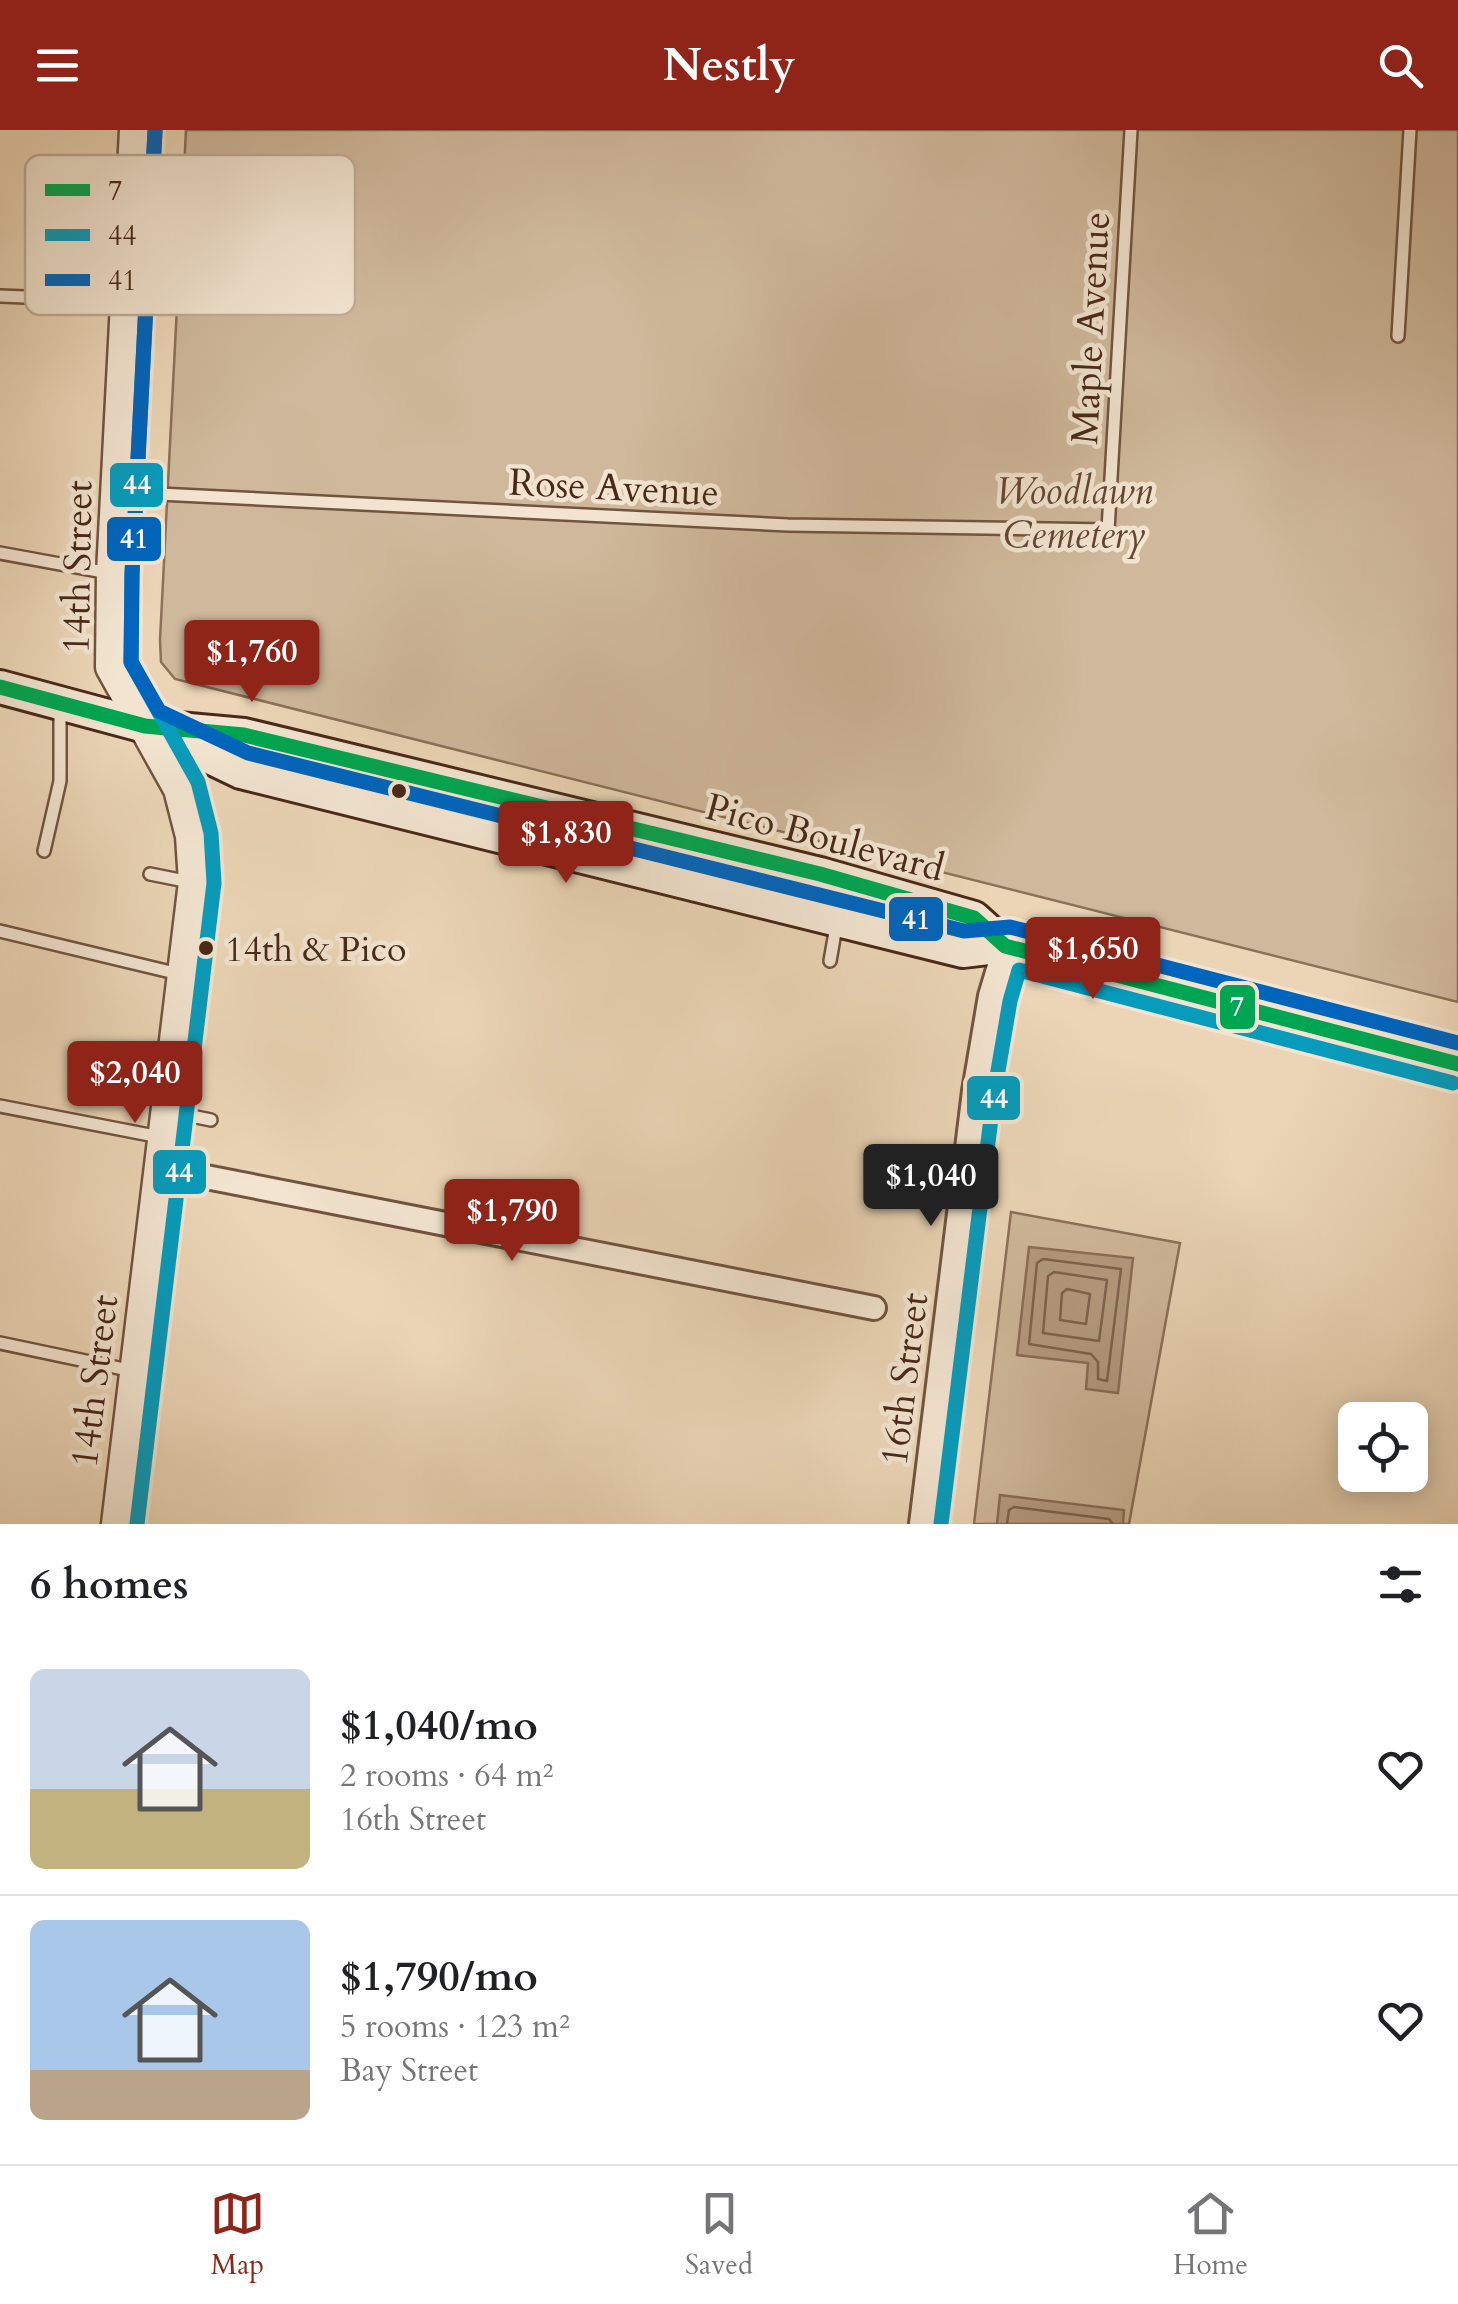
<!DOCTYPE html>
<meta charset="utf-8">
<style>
body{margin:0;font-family:Cardo,serif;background:#f2f2f2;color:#202124;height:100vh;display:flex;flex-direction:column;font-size:38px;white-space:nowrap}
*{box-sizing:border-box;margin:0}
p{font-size:32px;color:#757577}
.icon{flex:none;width:55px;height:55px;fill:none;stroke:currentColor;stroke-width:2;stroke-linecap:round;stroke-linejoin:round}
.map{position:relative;height:1394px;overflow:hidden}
.panel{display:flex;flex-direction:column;background:#fff;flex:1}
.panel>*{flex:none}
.tools{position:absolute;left:1338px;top:1272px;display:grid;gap:20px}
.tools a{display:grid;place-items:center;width:90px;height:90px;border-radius:15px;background:#fff;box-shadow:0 5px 25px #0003;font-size:50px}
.price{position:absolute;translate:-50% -85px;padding:0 22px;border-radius:10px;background:#8f2418;color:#fff;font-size:32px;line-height:65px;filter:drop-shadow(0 2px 5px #0008)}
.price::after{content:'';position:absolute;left:50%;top:60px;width:30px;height:22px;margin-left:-15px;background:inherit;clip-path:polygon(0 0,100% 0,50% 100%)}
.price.active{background:#222;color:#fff}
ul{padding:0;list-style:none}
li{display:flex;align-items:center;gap:30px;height:250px;padding:0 30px}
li+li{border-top:2px solid #e0e0e0}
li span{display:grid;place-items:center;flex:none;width:280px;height:200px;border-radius:15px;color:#555}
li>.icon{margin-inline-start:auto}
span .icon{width:120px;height:120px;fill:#fffc;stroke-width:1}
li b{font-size:42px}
h2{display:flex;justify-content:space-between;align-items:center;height:120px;padding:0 30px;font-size:42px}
header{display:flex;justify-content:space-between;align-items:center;height:130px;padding:0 30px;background:#8f2418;color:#fff;font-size:45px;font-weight:700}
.tabs{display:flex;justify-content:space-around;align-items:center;height:140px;border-top:2px solid #e0e0e0;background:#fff;font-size:28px;color:#757577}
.tabs a{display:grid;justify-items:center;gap:5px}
.tabs .active{color:#8f2418}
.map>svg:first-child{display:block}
.green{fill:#cfb89b;stroke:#8c7059;stroke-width:2.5}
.water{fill:#b49b80;stroke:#896d56;stroke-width:2.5}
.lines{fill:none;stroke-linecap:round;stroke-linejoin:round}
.shore{stroke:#7e624c;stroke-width:2.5}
.service-casing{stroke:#72543f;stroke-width:16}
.minor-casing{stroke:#72543f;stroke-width:28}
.tertiary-casing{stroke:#72543f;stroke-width:35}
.secondary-casing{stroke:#492917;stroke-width:38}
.service{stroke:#f2e4d0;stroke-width:11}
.minor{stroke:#f2e4d0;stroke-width:22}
.tertiary{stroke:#f2e4d0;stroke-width:30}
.secondary{stroke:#f2e4d0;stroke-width:32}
.bus-1-casing{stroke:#f2e4d0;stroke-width:22}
.bus-2-casing{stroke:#f2e4d0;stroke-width:22}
.bus-3-casing{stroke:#f2e4d0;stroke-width:22}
.bus-1{stroke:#00a651;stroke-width:15}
.bus-2{stroke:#079cbc;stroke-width:15}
.bus-3{stroke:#0065bd;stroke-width:15}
.bus-dot{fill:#492917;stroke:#f2e4d0;stroke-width:4}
.labels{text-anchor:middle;stroke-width:9;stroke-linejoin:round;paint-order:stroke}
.bus-label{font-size:36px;fill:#492917;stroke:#f2e4d0;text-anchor:start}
.street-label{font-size:38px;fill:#492917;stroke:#f2e4d0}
.park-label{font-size:38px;font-style:italic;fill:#644631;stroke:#f2e4d0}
.key{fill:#f2e4d0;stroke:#bfac98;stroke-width:2.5}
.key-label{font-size:28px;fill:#492917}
.line-badge{stroke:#f2e4d0;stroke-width:4}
.badge-label{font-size:28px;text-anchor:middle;font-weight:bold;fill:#fff}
</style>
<header><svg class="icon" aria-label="menu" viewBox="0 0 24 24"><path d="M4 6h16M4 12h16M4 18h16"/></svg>Nestly<svg class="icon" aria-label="search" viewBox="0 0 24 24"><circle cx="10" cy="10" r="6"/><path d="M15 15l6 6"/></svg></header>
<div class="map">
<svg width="1458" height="1394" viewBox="0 0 1458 1394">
<rect width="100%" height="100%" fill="#ebd5b6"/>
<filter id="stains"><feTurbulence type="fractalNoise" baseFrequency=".002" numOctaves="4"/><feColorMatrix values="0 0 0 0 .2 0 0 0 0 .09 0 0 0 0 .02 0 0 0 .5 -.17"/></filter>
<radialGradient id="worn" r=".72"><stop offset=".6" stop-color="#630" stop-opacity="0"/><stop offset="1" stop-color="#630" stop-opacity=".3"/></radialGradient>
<g class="green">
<path d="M186,0H1458V872L175,549L161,532L160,510Z"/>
<path d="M1011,1082L1180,1113L1129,1394H974Z"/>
</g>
<g class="water">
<path d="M1029,1117L1133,1128L1118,1263L1086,1259L1088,1233L1017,1225Z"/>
<path d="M1000,1365L1124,1380L1123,1394H997Z"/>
</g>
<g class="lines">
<g class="shore">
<path d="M1043,1129L1121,1139L1107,1251L1098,1249V1232L1091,1224L1029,1214L1037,1133Z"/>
<path d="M1054,1142L1107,1150L1099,1211L1043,1203L1048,1146Z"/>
<path d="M1067,1159L1090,1164L1086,1194L1060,1190L1062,1163Z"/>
<path d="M1007,1394L1009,1380L1014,1377L1109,1389L1113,1394"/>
</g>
<defs>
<g id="service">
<path d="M0,166L126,171"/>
<path d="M1398,206L1410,0"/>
<path d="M118,362L788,395L1108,400L1131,0"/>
<path d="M0,423L109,443"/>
<path d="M44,721L60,651V577"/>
<path d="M150,744L190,752"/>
<path d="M0,801L179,844"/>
<path d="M830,831L837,791"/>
<path d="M0,976L160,1007"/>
<path d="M167,981L211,990"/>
<path d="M0,1213L133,1241"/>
</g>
<g id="minor">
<path d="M160,1038L874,1178"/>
<path d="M921,1394L974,961L990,866L1005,816"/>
</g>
<path id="tertiary" d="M117,1394L194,752L191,706L179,659L111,537L112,443L135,0"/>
<g id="secondary">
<path d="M0,557L145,596L244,605L820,744L974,788L1005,816"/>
<path d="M145,596L241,642L963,821L1005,816L1458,934"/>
</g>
</defs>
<use href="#service" class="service-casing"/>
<use href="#minor" class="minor-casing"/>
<use href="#tertiary" class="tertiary-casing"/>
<use href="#secondary" class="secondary-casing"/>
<use href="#service" class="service"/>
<use href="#minor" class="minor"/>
<use href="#tertiary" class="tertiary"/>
<use href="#secondary" class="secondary"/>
<defs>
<path id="bus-1" d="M0,557L145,596L244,605L820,744L974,788L1005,816L1458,934"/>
<g id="bus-2">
<path d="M137,1394L214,753L211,703L198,652L131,532L132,444L155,1"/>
<path d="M941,1394L994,964L1010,871L1019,840L1453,953"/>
</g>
<path id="bus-3" d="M155,1L132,444L131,532L159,581L248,623L964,801L1010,797L1458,913"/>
</defs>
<use href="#bus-1" class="bus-1-casing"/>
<use href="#bus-2" class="bus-2-casing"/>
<use href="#bus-3" class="bus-3-casing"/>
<use href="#bus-1" class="bus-1"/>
<use href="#bus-2" class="bus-2"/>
<use href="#bus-3" class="bus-3"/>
</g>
<g class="bus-dot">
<circle cx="399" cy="661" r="9"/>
<circle cx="206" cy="818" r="9"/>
</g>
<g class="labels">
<g class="bus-label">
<text x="225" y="831">14th &amp; Pico</text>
</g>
<g class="street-label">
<text transform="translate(1090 198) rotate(-87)" y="13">Maple Avenue</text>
<text transform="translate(614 357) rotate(3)" y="13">Rose Avenue</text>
<text transform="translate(77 437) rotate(-89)" y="13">14th Street</text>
<text transform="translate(825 707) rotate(15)" y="13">Pico Boulevard</text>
<text transform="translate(904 1249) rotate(-83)" y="13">16th Street</text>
<text transform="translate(94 1251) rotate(-83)" y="13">14th Street</text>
</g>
<g class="park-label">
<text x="1074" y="373">Woodlawn<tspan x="1074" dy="44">Cemetery</tspan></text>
</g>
</g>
<rect x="25" y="25" width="330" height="160" rx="15" class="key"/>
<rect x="45" y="54" width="45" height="12" fill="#00a651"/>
<rect x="45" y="99" width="45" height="12" fill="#079cbc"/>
<rect x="45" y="144" width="45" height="12" fill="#0065bd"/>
<g class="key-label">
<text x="108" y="70">7</text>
<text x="108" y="115">44</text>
<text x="108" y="160">41</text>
</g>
<g class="line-badge">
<rect x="108" y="331" width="57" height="48" rx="10" fill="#079cbc"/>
<rect x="105" y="385" width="58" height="48" rx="10" fill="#0065bd"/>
<rect x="887" y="765" width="58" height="48" rx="10" fill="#0065bd"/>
<rect x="1218" y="853" width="39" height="48" rx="10" fill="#00a651"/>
<rect x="965" y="944" width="57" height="48" rx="10" fill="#079cbc"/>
<rect x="151" y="1018" width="57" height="48" rx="10" fill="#079cbc"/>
</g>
<g class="badge-label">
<text x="137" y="364">44</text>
<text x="134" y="418">41</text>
<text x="916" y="799">41</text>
<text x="1237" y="886">7</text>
<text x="994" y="978">44</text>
<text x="179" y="1052">44</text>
</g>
<rect width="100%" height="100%" filter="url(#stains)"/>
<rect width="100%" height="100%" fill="url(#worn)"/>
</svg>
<div class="tools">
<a><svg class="icon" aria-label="locate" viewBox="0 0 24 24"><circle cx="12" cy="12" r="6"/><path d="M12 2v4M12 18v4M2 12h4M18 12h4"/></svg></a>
</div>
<b class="price" style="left:252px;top:575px">$1,760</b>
<b class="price" style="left:566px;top:756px">$1,830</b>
<b class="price" style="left:1093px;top:872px">$1,650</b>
<b class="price" style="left:135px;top:996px">$2,040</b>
<b class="price active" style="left:931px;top:1099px">$1,040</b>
<b class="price" style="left:512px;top:1134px">$1,790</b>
</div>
<section class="panel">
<h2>6 homes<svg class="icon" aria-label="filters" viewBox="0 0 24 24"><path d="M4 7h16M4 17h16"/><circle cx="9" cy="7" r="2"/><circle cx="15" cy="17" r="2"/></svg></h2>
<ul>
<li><span style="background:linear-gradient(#c9d6e8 60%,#c2b280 0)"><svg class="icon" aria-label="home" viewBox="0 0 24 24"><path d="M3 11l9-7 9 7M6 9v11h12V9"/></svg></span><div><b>$1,040/mo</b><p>2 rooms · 64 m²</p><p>16th Street</p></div><svg class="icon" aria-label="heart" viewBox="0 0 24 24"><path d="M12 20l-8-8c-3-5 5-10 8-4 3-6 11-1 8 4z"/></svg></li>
<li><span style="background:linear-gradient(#a9c7e8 75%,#b9a48a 0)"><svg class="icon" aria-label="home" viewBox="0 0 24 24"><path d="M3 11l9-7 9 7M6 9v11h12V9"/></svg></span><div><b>$1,790/mo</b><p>5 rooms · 123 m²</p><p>Bay Street</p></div><svg class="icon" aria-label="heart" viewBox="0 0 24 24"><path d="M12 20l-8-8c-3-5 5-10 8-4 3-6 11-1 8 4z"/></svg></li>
</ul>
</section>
<nav class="tabs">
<a class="active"><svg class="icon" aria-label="map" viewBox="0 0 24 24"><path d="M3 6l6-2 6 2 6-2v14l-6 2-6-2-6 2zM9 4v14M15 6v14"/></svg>Map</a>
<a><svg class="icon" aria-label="saved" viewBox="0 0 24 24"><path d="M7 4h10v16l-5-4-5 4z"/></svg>Saved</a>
<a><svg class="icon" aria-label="home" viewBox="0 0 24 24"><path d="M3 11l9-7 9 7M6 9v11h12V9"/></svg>Home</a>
</nav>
